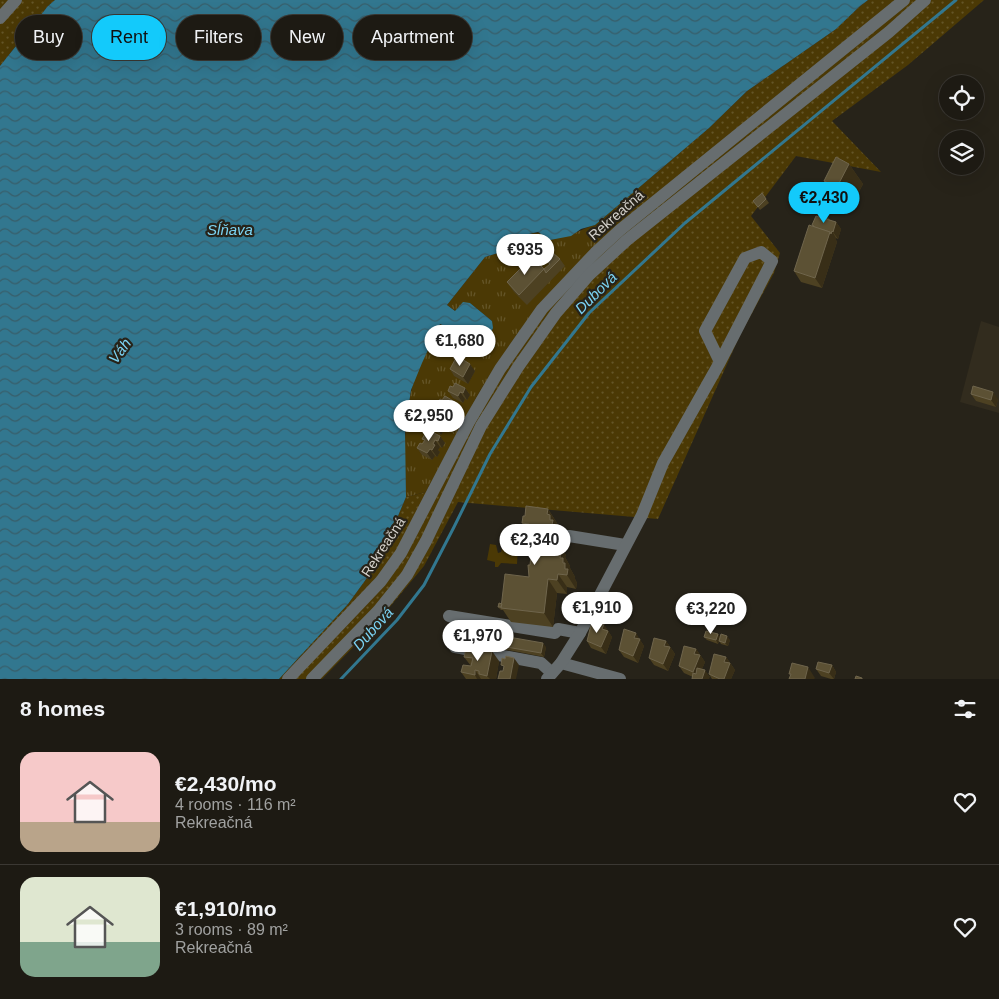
<!DOCTYPE html>
<meta charset="utf-8">
<style>
body{margin:0;font-family:Arial,sans-serif;background:#2a2721;color:#f1f3f6;height:100vh;display:flex;flex-direction:column;font-size:19px;white-space:nowrap}
*{box-sizing:border-box;margin:0}
p{font-size:16px;color:#a0a1a0}
.icon{flex:none;width:28px;height:28px;fill:none;stroke:currentColor;stroke-width:2;stroke-linecap:round;stroke-linejoin:round}
.map{position:relative;height:679px;overflow:hidden}
.details{display:flex;flex-direction:column;background:#1d1a13;flex:1}
.details>*{flex:none}
.guide{position:absolute;left:15px;top:15px;width:500px;height:45px;display:flex;gap:10px}
.tools{position:absolute;left:939px;top:75px;display:grid;gap:10px}
.tools a{display:grid;place-items:center;width:45px;height:45px;border-radius:50%;background:#1d1a13;box-shadow:0 5px 20px #0002,0 0 0 1px #3b3833;font-size:25px}
.price{position:absolute;translate:-50% -42px;padding:0 11px;border-radius:18px;background:#fff;color:#222;font-size:16px;line-height:32px;filter:drop-shadow(0 1px 2px #0008)}
.price::after{content:'';position:absolute;left:50%;top:30px;width:15px;height:11px;margin-left:-8px;background:inherit;clip-path:polygon(0 0,100% 0,50% 100%)}
.price.current{background:#13cafb;color:#111}
ul{padding:0;list-style:none}
li{display:flex;align-items:center;gap:15px;height:125px;padding:0 20px}
li+li{border-top:1px solid #3b3833}
li span{display:grid;place-items:center;flex:none;width:140px;height:100px;border-radius:15px;color:#555}
li>.icon{margin-inline-start:auto}
span .icon{width:60px;height:60px;fill:#fffc;stroke-width:1}
li b{font-size:21px}
h2{display:flex;justify-content:space-between;align-items:center;height:60px;padding:0 20px;font-size:21px}
.chip{padding:0 18px;border-radius:22px;background:#1d1a13;box-shadow:0 5px 20px #0002,0 0 0 1px #3b3833;font-size:18px;line-height:45px}
.chip.current{background:#13cafb;color:#111}
.map>svg:first-child{display:block}
.built{fill:#322c1e}
.grass{fill:url(#grass-dots)}
.park{fill:url(#park-tufts)}
.pitch{fill:#4b3905}
.water{fill:url(#water-waves)}
.lines{fill:none;stroke-linecap:round;stroke-linejoin:round}
.stream{stroke:#32778f;stroke-width:3}
.minor{stroke:#676d6f;stroke-width:12}
.wall{fill:#4d4122}
.shaded-wall{fill:#382e17}
.building{fill:#5c5134;stroke:#6f654c}
.labels{text-anchor:middle;stroke-width:4.5;stroke-linejoin:round;paint-order:stroke}
.street-label{font-size:14px;fill:#d5d2cc;stroke:#272319}
.water-label{font-size:15px;font-style:italic;fill:#7bd3f3;stroke:#272319}
</style>
<div class="map">
<svg width="999" height="679" viewBox="0 0 999 679">
<defs>
<pattern id="grass-dots" width="8" height="8" patternUnits="userSpaceOnUse" patternTransform="scale(1.25)"><rect width="8" height="8" fill="#4b3905"/><path d="M2 2h.1M6 6h.1" fill="none" stroke="#645528" stroke-width="1.8" stroke-linecap="round"/></pattern>
<pattern id="park-tufts" width="24" height="20" patternUnits="userSpaceOnUse" patternTransform="scale(1.25)"><rect width="24" height="20" fill="#4b3905"/><path d="M3 7l-1-3M5 7V3M7 7l1-3M15 17l-1-3M17 17v-4M19 17l1-3" fill="none" stroke="#645528"/></pattern>
<pattern id="water-waves" width="16" height="10" patternUnits="userSpaceOnUse" patternTransform="scale(1.25)"><rect width="16" height="10" fill="#32778f"/><path d="M0 5q4-4 8 0t8 0" fill="none" stroke="#385e6a"/></pattern>
</defs>
<rect width="100%" height="100%" fill="#272319"/>
<path class="built" d="M981,321L999,327V413L960,402Z"/>
<g class="grass">
<path d="M0,0H55L48,6L0,66Z"/>
<path d="M868,0H984L908,65L832,121L881,172L796,156L751,216L780,253L774,273L740,335L658,519L458,502L424,566L373,627L322,679H279L348,604L380,560L386,534L398,516L406,497L426,492L479,392L524,325L605,236L595,225L709,128L747,91L836,29L859,7Z"/>
</g>
<path class="park" d="M595,225L605,236L524,325L479,392L426,492L406,497C405,460 403,428 411,392C416,368 430,346 441,324L445,326L471,355C483,347 494,336 492,321L470,303L455,311L447,305L485,257L521,246L529,234C543,230 555,237 569,235C572,235 589,226 595,225Z"/>
<path class="pitch" d="M490,544L496,545L498,553L501,552L503,546L518,548L517,564L501,563L498,567H495V562L487,560Z"/>
<path class="water" d="M55,0H868L859,7L836,29L747,91L709,128L595,225L581,229L571,236L550,240L538,232L529,234L521,246L485,257L447,305L455,311L463,302L470,303L492,321L493,328L489,336L495,346L492,350L484,346C464,361 464,355 445,342V326L440,324L422,363L411,390L405,429L406,497L398,516L386,534L380,560L348,604L279,679H0V66L48,6Z"/>
<g class="lines">
<path class="stream" d="M341,679L397,620L424,585L454,527L490,454L531,387L589,313L685,223L956,0"/>
<g class="minor">
<path d="M0,18L16,0"/>
<path d="M569,536L625,545"/>
<path d="M449,616L555,633L558,629L580,633"/>
<path d="M455,647L541,663L552,673"/>
<path d="M561,663L620,679"/>
<path d="M288,679L381,581L401,553L469,422L500,369L542,309L595,253L620,230L904,0"/>
<path d="M312,679L378,611L407,575L426,541L481,426L518,367L556,313L589,275L627,240L889,32L925,0"/>
<path d="M547,679L561,663L580,633L642,515L663,463L720,362L772,261L761,252L745,258L705,331L720,362"/>
</g>
</g>
<g class="wall">
<path d="M849,164L863,184L851,207L838,201L824,181Z"/>
<path d="M762,193L769,203L760,210L753,201Z"/>
<path d="M827,216L831,221L836,222L841,229L838,239L836,238V240L837,242L822,288L801,282L794,271L813,227L812,225Z"/>
<path d="M560,259L565,266L527,305L514,292L507,282L544,269L549,265L546,260Z"/>
<path d="M450,369L475,371L468,384L454,376Z"/>
<path d="M453,387L465,388L470,395L467,400L465,399L463,403L453,398L448,391Z"/>
<path d="M971,394L998,399L996,407L976,401Z"/>
<path d="M455,402L460,408L457,413L455,412L453,415L455,417L452,422L449,421L447,424L449,426L446,431L444,430L441,435L432,429L427,422L432,419L434,415L432,413L437,409L439,406L437,404Z"/>
<path d="M428,435L440,436L445,443L442,448L440,447L438,450L440,452L437,457L435,456L432,460L422,455L417,448L422,444L424,441L422,439Z"/>
<path d="M548,509L557,523V524L562,533V536L564,539V545L558,544L566,555L565,557L570,566V568L575,577V579L577,583L576,589L567,587V594L557,593L553,627L511,622L503,610H501L498,607L529,577L531,557L529,555L532,549L525,538L528,532L522,523L525,516Z"/>
<path d="M608,631L612,637L606,654L591,648L587,641Z"/>
<path d="M482,632L484,636L482,645L461,642L458,638Z"/>
<path d="M718,634L720,637L730,640L728,646L721,644L719,641L718,644L707,640L704,637Z"/>
<path d="M640,640L644,646L638,663L624,657L619,650L641,640Z"/>
<path d="M666,641L675,654L668,671L654,665L649,658Z"/>
<path d="M495,645L546,647L544,657L497,648Z"/>
<path d="M696,649L705,662L702,669L710,677H693L684,673L679,666Z"/>
<path d="M480,653L499,661L496,679H466L461,672L471,666L464,657Z"/>
<path d="M726,657L735,670L731,679H712L709,674Z"/>
<path d="M832,665L836,672L834,679H831L821,676L816,669Z"/>
</g>
<g class="shaded-wall">
<path d="M849,164L863,184L851,207L837,187Z"/>
<path d="M836,222L841,229L838,239L833,232Z"/>
<path d="M832,231L836,238V240L837,242L822,288L815,278L830,232Z"/>
<path d="M470,364L475,371L468,384L463,377Z"/>
<path d="M465,388L470,395L467,400L463,393Z"/>
<path d="M460,392L465,399L463,403L458,396Z"/>
<path d="M993,392L998,399L996,407L991,400Z"/>
<path d="M455,402L460,408L457,413L452,406Z"/>
<path d="M450,405L455,412L453,415L455,417L452,422L447,415V409Z"/>
<path d="M444,414L449,421L447,424L449,426L446,431L442,424V418Z"/>
<path d="M439,423L444,430L441,435L437,428Z"/>
<path d="M440,436L445,443L442,448L438,441Z"/>
<path d="M435,440L440,447L438,450L440,452L437,457L432,450L433,444Z"/>
<path d="M430,449L435,456L432,460L427,453Z"/>
<path d="M548,509L557,523V524L562,533V536L564,539V545L554,531L547,514Z"/>
<path d="M548,531L566,555L565,557L570,566V568L575,577V579L577,583L576,589L567,575L558,552L546,540Z"/>
<path d="M558,574L567,587V594L557,580Z"/>
<path d="M548,579L557,593L553,627L544,613Z"/>
<path d="M613,601L616,605L613,610L611,606Z"/>
<path d="M604,624L612,637L606,654L601,647L602,629Z"/>
<path d="M482,632L484,636L482,645L480,642Z"/>
<path d="M636,633L644,646L638,663L633,656L634,638Z"/>
<path d="M718,634L720,637L718,644L716,640Z"/>
<path d="M727,636L730,640L728,646L725,643Z"/>
<path d="M666,641L675,654L668,671L663,664L664,646Z"/>
<path d="M543,643L546,647L544,657L541,653Z"/>
<path d="M696,649L705,662L698,679L693,672L694,654Z"/>
<path d="M492,651L499,661L496,679H490L487,676Z"/>
<path d="M726,657L735,670L731,679H724V662Z"/>
<path d="M514,658L519,665L516,679H510Z"/>
<path d="M832,665L836,672L834,679L829,673Z"/>
<path d="M808,667L815,678L814,679H805Z"/>
<path d="M475,670L481,679H477L475,675Z"/>
<path d="M705,670L710,677L709,679H702Z"/>
</g>
<g class="building">
<path d="M836,157L849,164L837,187L824,181Z"/>
<path d="M762,193L766,199L758,207L753,201Z"/>
<path d="M824,215L827,216L826,219L836,222L833,232L832,231L831,234L830,232L814,227V226L812,225L816,216L823,218Z"/>
<path d="M809,225L830,232L815,278L794,271Z"/>
<path d="M553,253L560,259L546,273L544,269L550,264L546,260Z"/>
<path d="M532,257L544,269L519,295L507,282Z"/>
<path d="M457,356L470,364L463,377L450,369Z"/>
<path d="M455,383L465,388L463,393L460,392L458,396L448,391L450,386L453,387Z"/>
<path d="M973,386L993,392L991,400L971,394Z"/>
<path d="M445,396L455,402L452,406L450,405L447,409L450,411L447,415L444,414L442,418L444,420L442,424L439,423L437,428L427,422L429,417L432,419L434,414L432,413L435,408L437,409L440,405L437,404L440,399L442,400Z"/>
<path d="M430,431L440,436L438,441L435,440L433,444L435,445L432,450L430,449L427,453L417,448L420,443L422,444L425,440L422,439L425,434L428,435Z"/>
<path d="M526,506L548,509L547,514L550,515V520H553L552,525L555,526L554,531H548L546,540L556,542V547H558V552H561L560,558H563V563H565V569H568L567,575L558,574L557,580L548,579L544,613L501,608L505,574L529,577L528,565H530L531,555H529L530,549H532L533,539L525,538L526,533H528L529,524L522,523L523,516H525Z"/>
<path d="M609,599L613,601L611,606L607,604Z"/>
<path d="M499,603L502,604L501,607H498Z"/>
<path d="M592,621L604,624L602,629L608,631L601,647L587,641Z"/>
<path d="M460,628L482,632L480,642L458,638Z"/>
<path d="M624,629L636,633L634,638L640,639L633,656L619,650Z"/>
<path d="M706,631L718,634L716,640L704,637Z"/>
<path d="M721,634L727,636L725,643L719,641Z"/>
<path d="M497,635L543,643L541,653L495,645Z"/>
<path d="M654,638L666,641L664,646L670,647L663,664L649,658Z"/>
<path d="M684,646L696,649L694,654L700,655L693,672L679,666Z"/>
<path d="M466,649L479,651V653L483,654V649L492,651L487,676L479,674V671L475,670V675L461,672L463,665L471,666L473,658L464,657Z"/>
<path d="M714,654L726,657L724,662L730,663L724,679H720L709,674Z"/>
<path d="M506,656L514,658L510,679H498L500,671H503L504,666L501,665L502,658L505,659Z"/>
<path d="M818,662L832,665L829,673L816,669Z"/>
<path d="M792,663L808,667L805,679H789L791,674H789Z"/>
<path d="M697,668L705,670L702,679H692L693,673L696,674Z"/>
<path d="M856,676L862,678V679H855Z"/>
</g>
<g class="labels">
<g class="street-label">
<text transform="translate(616 215) rotate(-41)" y="5">Rekreačná</text>
<text transform="translate(383 547) rotate(-57)" y="5">Rekreačná</text>
</g>
<g class="water-label">
<text x="230" y="235">Sĺňava</text>
<text transform="translate(596 293) rotate(-45)" y="5">Dubová</text>
<text transform="translate(120 351) rotate(-54)" y="5">Váh</text>
<text transform="translate(373 629) rotate(-48)" y="5">Dubová</text>
</g>
</g>
</svg>
<div class="tools">
<a><svg class="icon" aria-label="locate" viewBox="0 0 24 24"><circle cx="12" cy="12" r="6"/><path d="M12 2v4M12 18v4M2 12h4M18 12h4"/></svg></a>
<a><svg class="icon" aria-label="layers" viewBox="0 0 24 24"><path d="M12 4l9 5-9 5-9-5zM3 14l9 5 9-5"/></svg></a>
</div>
<b class="price current" style="left:824px;top:224px">€2,430</b>
<b class="price" style="left:525px;top:276px">€935</b>
<b class="price" style="left:460px;top:367px">€1,680</b>
<b class="price" style="left:429px;top:442px">€2,950</b>
<b class="price" style="left:535px;top:566px">€2,340</b>
<b class="price" style="left:597px;top:634px">€1,910</b>
<b class="price" style="left:711px;top:635px">€3,220</b>
<b class="price" style="left:478px;top:662px">€1,970</b>
<div class="guide">
<a class="chip">Buy</a>
<a class="chip current">Rent</a>
<a class="chip">Filters</a>
<a class="chip">New</a>
<a class="chip">Apartment</a>
</div>
</div>
<section class="details">
<h2>8 homes<svg class="icon" aria-label="filters" viewBox="0 0 24 24"><path d="M4 7h16M4 17h16"/><circle cx="9" cy="7" r="2"/><circle cx="15" cy="17" r="2"/></svg></h2>
<ul>
<li><span style="background:linear-gradient(#f6c9c9 70%,#b9a48a 0)"><svg class="icon" aria-label="home" viewBox="0 0 24 24"><path d="M3 11l9-7 9 7M6 9v11h12V9"/></svg></span><div><b>€2,430/mo</b><p>4 rooms · 116 m²</p><p>Rekreačná</p></div><svg class="icon" aria-label="heart" viewBox="0 0 24 24"><path d="M12 20l-8-8c-3-5 5-10 8-4 3-6 11-1 8 4z"/></svg></li>
<li><span style="background:linear-gradient(#dfe7d0 65%,#7fa58c 0)"><svg class="icon" aria-label="home" viewBox="0 0 24 24"><path d="M3 11l9-7 9 7M6 9v11h12V9"/></svg></span><div><b>€1,910/mo</b><p>3 rooms · 89 m²</p><p>Rekreačná</p></div><svg class="icon" aria-label="heart" viewBox="0 0 24 24"><path d="M12 20l-8-8c-3-5 5-10 8-4 3-6 11-1 8 4z"/></svg></li>
</ul>
</section>
